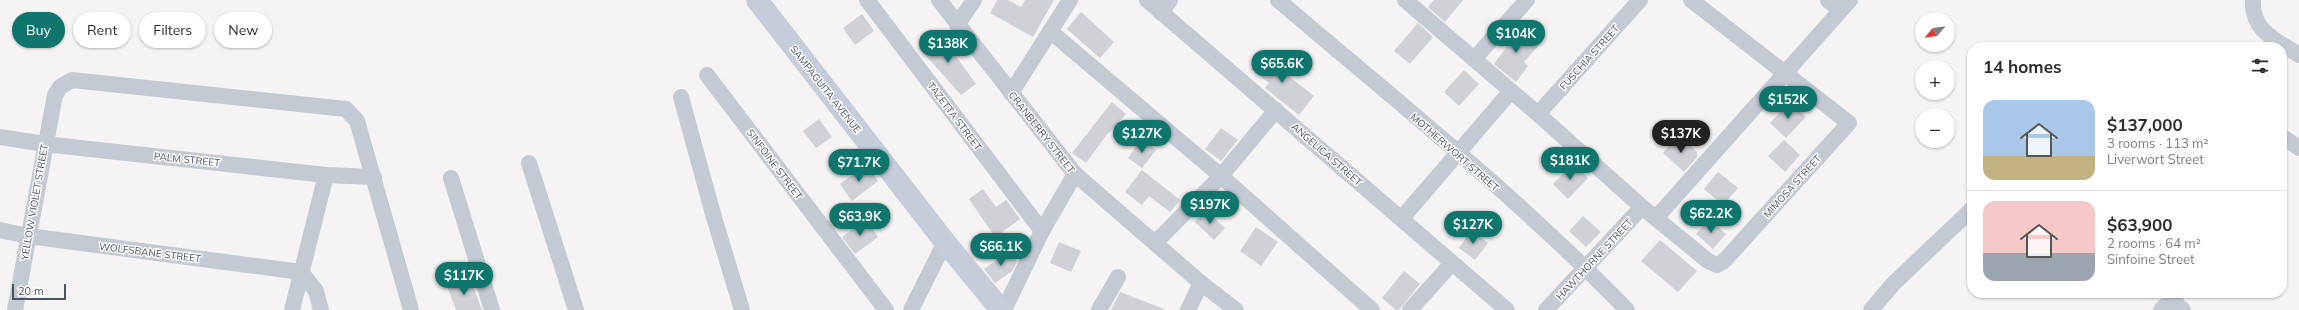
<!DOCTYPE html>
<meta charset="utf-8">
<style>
body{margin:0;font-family:Mulish,sans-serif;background:#f2f2f3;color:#2b2b33;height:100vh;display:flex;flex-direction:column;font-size:15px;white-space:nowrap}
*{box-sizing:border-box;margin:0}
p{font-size:13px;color:#7c7c81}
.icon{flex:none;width:22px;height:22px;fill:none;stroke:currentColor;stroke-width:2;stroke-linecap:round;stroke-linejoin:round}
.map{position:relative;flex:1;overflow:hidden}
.side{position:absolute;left:1967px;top:42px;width:320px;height:256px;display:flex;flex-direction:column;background:#fff;border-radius:16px;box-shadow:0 1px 3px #0004}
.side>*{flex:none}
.guide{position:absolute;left:12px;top:12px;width:380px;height:36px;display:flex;gap:8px}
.needle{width:26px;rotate:242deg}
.tools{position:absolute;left:1915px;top:12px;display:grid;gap:8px}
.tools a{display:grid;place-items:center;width:40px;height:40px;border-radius:50%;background:#fff;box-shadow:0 1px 3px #0004;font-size:20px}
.scale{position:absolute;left:12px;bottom:10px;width:54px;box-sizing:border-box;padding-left:4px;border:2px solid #495261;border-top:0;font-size:11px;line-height:14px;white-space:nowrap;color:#495261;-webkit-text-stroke:3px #fff;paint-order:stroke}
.price{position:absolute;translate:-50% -34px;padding:0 9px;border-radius:14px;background:#0f766e;color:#fff;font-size:13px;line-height:26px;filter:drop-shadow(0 1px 2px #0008)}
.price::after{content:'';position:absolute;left:50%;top:24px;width:12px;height:9px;margin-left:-6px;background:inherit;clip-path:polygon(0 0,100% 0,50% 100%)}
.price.selected{background:#222;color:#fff}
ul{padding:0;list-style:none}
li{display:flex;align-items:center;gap:12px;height:100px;padding:0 16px}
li+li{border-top:1px solid #e1e1e2}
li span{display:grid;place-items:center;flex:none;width:112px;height:80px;border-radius:12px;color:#555}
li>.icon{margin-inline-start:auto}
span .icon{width:48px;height:48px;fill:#fffc;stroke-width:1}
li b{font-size:17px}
h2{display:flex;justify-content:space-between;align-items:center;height:48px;padding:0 16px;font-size:17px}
.chip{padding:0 14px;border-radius:18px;background:#fff;box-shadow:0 1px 3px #0004;font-size:14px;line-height:36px}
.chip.selected{background:#0f766e;color:#fff}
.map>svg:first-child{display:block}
.building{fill:#cfd1d7}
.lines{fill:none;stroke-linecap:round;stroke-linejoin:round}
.street{stroke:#c3cad4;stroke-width:16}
.secondary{stroke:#c5cddb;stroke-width:22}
.labels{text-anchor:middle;stroke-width:3;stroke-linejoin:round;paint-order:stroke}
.street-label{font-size:10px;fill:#495261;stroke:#fff}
</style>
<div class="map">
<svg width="2299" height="310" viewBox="0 0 2299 310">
<rect width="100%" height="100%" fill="#f5f3f3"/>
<g class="building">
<path d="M997,0H1008L1021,7L1025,0H1054L1033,37L990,13Z"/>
<path d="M1434,0H1463L1445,22L1428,7Z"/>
<path d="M1081,12L1114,42L1100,58L1067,29Z"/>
<path d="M862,14L874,31L855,45L843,28Z"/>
<path d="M1418,23L1433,37L1410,64L1394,51Z"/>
<path d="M1518,26L1539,45L1524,62L1528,66L1516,82L1494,64L1508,45L1504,42Z"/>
<path d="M939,33L976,84L961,95L919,48Z"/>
<path d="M1264,52L1279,63L1277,67L1314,96L1299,115L1265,88L1269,83L1251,69Z"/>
<path d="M1464,70L1479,84L1459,106L1444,92Z"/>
<path d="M1112,102L1126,114L1105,137L1086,163L1072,153Z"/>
<path d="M1789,102L1806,117L1786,138L1770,123Z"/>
<path d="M819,119L832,137L816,148L803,131Z"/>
<path d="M1221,128L1238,140L1221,161L1205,149Z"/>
<path d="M1679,135L1697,152V157L1684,172L1663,153Z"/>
<path d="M1141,139L1156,150L1142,168L1128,158Z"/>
<path d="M1784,140L1800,155L1785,172L1768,156Z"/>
<path d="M1573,163L1588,178L1568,199L1553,184Z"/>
<path d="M866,165L878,181L852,201L840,184Z"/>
<path d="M1142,170L1180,200L1170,212L1149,196L1142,205L1125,192Z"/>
<path d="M1718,172L1738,188L1723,205L1704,189Z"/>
<path d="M983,189L996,207L1006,200L1020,219L995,237L969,199Z"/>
<path d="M1205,210L1225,228L1214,240L1195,222Z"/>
<path d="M1583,216L1601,232L1586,247L1569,231Z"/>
<path d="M1709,219L1726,234L1713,249L1696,234Z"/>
<path d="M866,220L878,237L855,254L842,237Z"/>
<path d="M1256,227L1278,242L1261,266L1240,251Z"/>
<path d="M1471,230L1488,243L1475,260L1459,248Z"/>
<path d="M1660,240L1697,271L1678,292L1641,261Z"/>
<path d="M1059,242L1081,251L1071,272L1050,263Z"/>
<path d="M1010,251L1017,262L1012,271L995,283L984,269Z"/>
<path d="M1404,271L1420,284L1399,310H1396L1382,298Z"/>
<path d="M470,278L482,310H456L447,286Z"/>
<path d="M1120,292L1164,309V310H1111Z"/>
</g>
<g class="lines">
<g class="street">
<path d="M867,0L1042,231"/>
<path d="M939,0L1075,174L1201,283L1236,310"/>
<path d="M1147,0L1507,310"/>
<path d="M1278,0C1395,100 1520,199 1627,310"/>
<path d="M1405,0L1538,114L1642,207L1708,261L1717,265L1724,261L1849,123L1691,0"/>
<path d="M1828,0L1840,10"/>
<path d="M2253,0C2251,31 2276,40 2299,55"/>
<path d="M1161,13L1170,0"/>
<path d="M957,25L974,0"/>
<path d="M1050,31L1221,176L1372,310"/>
<path d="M1474,59L1527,0"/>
<path d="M707,75L886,310"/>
<path d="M1011,93L1070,0"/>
<path d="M681,97L713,214L742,310"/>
<path d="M1538,114L1640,0"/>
<path d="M0,137L44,144L326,175L374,177"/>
<path d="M2283,137L2299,148"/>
<path d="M529,163L576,310"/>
<path d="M451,178L492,310"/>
<path d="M1402,218L1511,91"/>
<path d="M1656,218L1850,0"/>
<path d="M0,230L28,236L301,272L316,291L321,310"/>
<path d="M1155,243L1221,176L1276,110"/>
<path d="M2171,300L2183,310"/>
<path d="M15,310L55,95L60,87L72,80L346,109L357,121L411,310"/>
<path d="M292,310L326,175"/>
<path d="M911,310L945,242"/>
<path d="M1004,310L1042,231L1075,174"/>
<path d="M1099,310L1118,277"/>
<path d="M1188,310L1201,283"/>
<path d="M1410,310L1452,263"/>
<path d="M1546,310L1642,207"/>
<path d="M1871,310L1893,284L1972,209"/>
<path d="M2161,310L2178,293"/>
</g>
<path class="secondary" d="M757,0L945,242L1001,310"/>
</g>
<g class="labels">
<g class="street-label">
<text transform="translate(1589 57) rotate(-48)" y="4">FUSCHIA STREET</text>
<text transform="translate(826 89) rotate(52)" y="4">SAMPAGUITA AVENUE</text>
<text transform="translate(955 116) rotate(53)" y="4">TAZETTA STREET</text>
<text transform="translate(1042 132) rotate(52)" y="4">CRANBERRY STREET</text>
<text transform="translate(1455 152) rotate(41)" y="4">MOTHERWORT STREET</text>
<text transform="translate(1327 154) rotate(41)" y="4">ANGELICA STREET</text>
<text transform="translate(187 159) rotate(6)" y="4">PALM STREET</text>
<text transform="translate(775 164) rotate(53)" y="4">SINFOINE STREET</text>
<text transform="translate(1792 186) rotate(-48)" y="4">MIMOSA STREET</text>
<text transform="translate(34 202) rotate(-80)" y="4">YELLOW VIOLET STREET</text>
<text transform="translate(150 252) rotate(7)" y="4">WOLFSBANE STREET</text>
<text transform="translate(1594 259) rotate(-47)" y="4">HAWTHORNE STREET</text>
</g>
</g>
</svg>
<div class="tools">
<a><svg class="needle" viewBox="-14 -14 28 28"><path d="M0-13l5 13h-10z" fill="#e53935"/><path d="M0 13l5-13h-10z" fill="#7c7c81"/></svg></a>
<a>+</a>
<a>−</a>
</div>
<div class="scale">20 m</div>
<b class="price" style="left:1516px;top:54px">$104K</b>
<b class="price" style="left:948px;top:64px">$138K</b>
<b class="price" style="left:1282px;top:84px">$65.6K</b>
<b class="price" style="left:1788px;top:120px">$152K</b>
<b class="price" style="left:1142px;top:154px">$127K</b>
<b class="price selected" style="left:1681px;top:154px">$137K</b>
<b class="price" style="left:1570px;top:181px">$181K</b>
<b class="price" style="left:859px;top:183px">$71.7K</b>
<b class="price" style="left:1210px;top:225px">$197K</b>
<b class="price" style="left:1711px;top:234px">$62.2K</b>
<b class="price" style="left:860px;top:237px">$63.9K</b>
<b class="price" style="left:1473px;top:245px">$127K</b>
<b class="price" style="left:1001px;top:267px">$66.1K</b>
<b class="price" style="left:464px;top:296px">$117K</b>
<div class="guide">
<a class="chip selected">Buy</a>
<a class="chip">Rent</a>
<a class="chip">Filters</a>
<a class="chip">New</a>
</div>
<section class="side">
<h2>14 homes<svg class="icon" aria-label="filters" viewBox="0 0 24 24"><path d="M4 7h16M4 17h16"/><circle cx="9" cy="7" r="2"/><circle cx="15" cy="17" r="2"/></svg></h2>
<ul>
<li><span style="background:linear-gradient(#a9c7e8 70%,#c2b280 0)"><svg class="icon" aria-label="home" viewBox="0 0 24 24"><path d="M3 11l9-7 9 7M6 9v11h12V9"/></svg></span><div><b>$137,000</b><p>3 rooms · 113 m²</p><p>Liverwort Street</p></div></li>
<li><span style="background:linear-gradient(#f6c9c9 65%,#9aa5b1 0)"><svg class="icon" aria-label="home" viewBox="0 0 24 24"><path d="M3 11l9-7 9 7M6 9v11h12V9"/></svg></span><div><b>$63,900</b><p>2 rooms · 64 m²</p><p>Sinfoine Street</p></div></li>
</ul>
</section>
</div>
